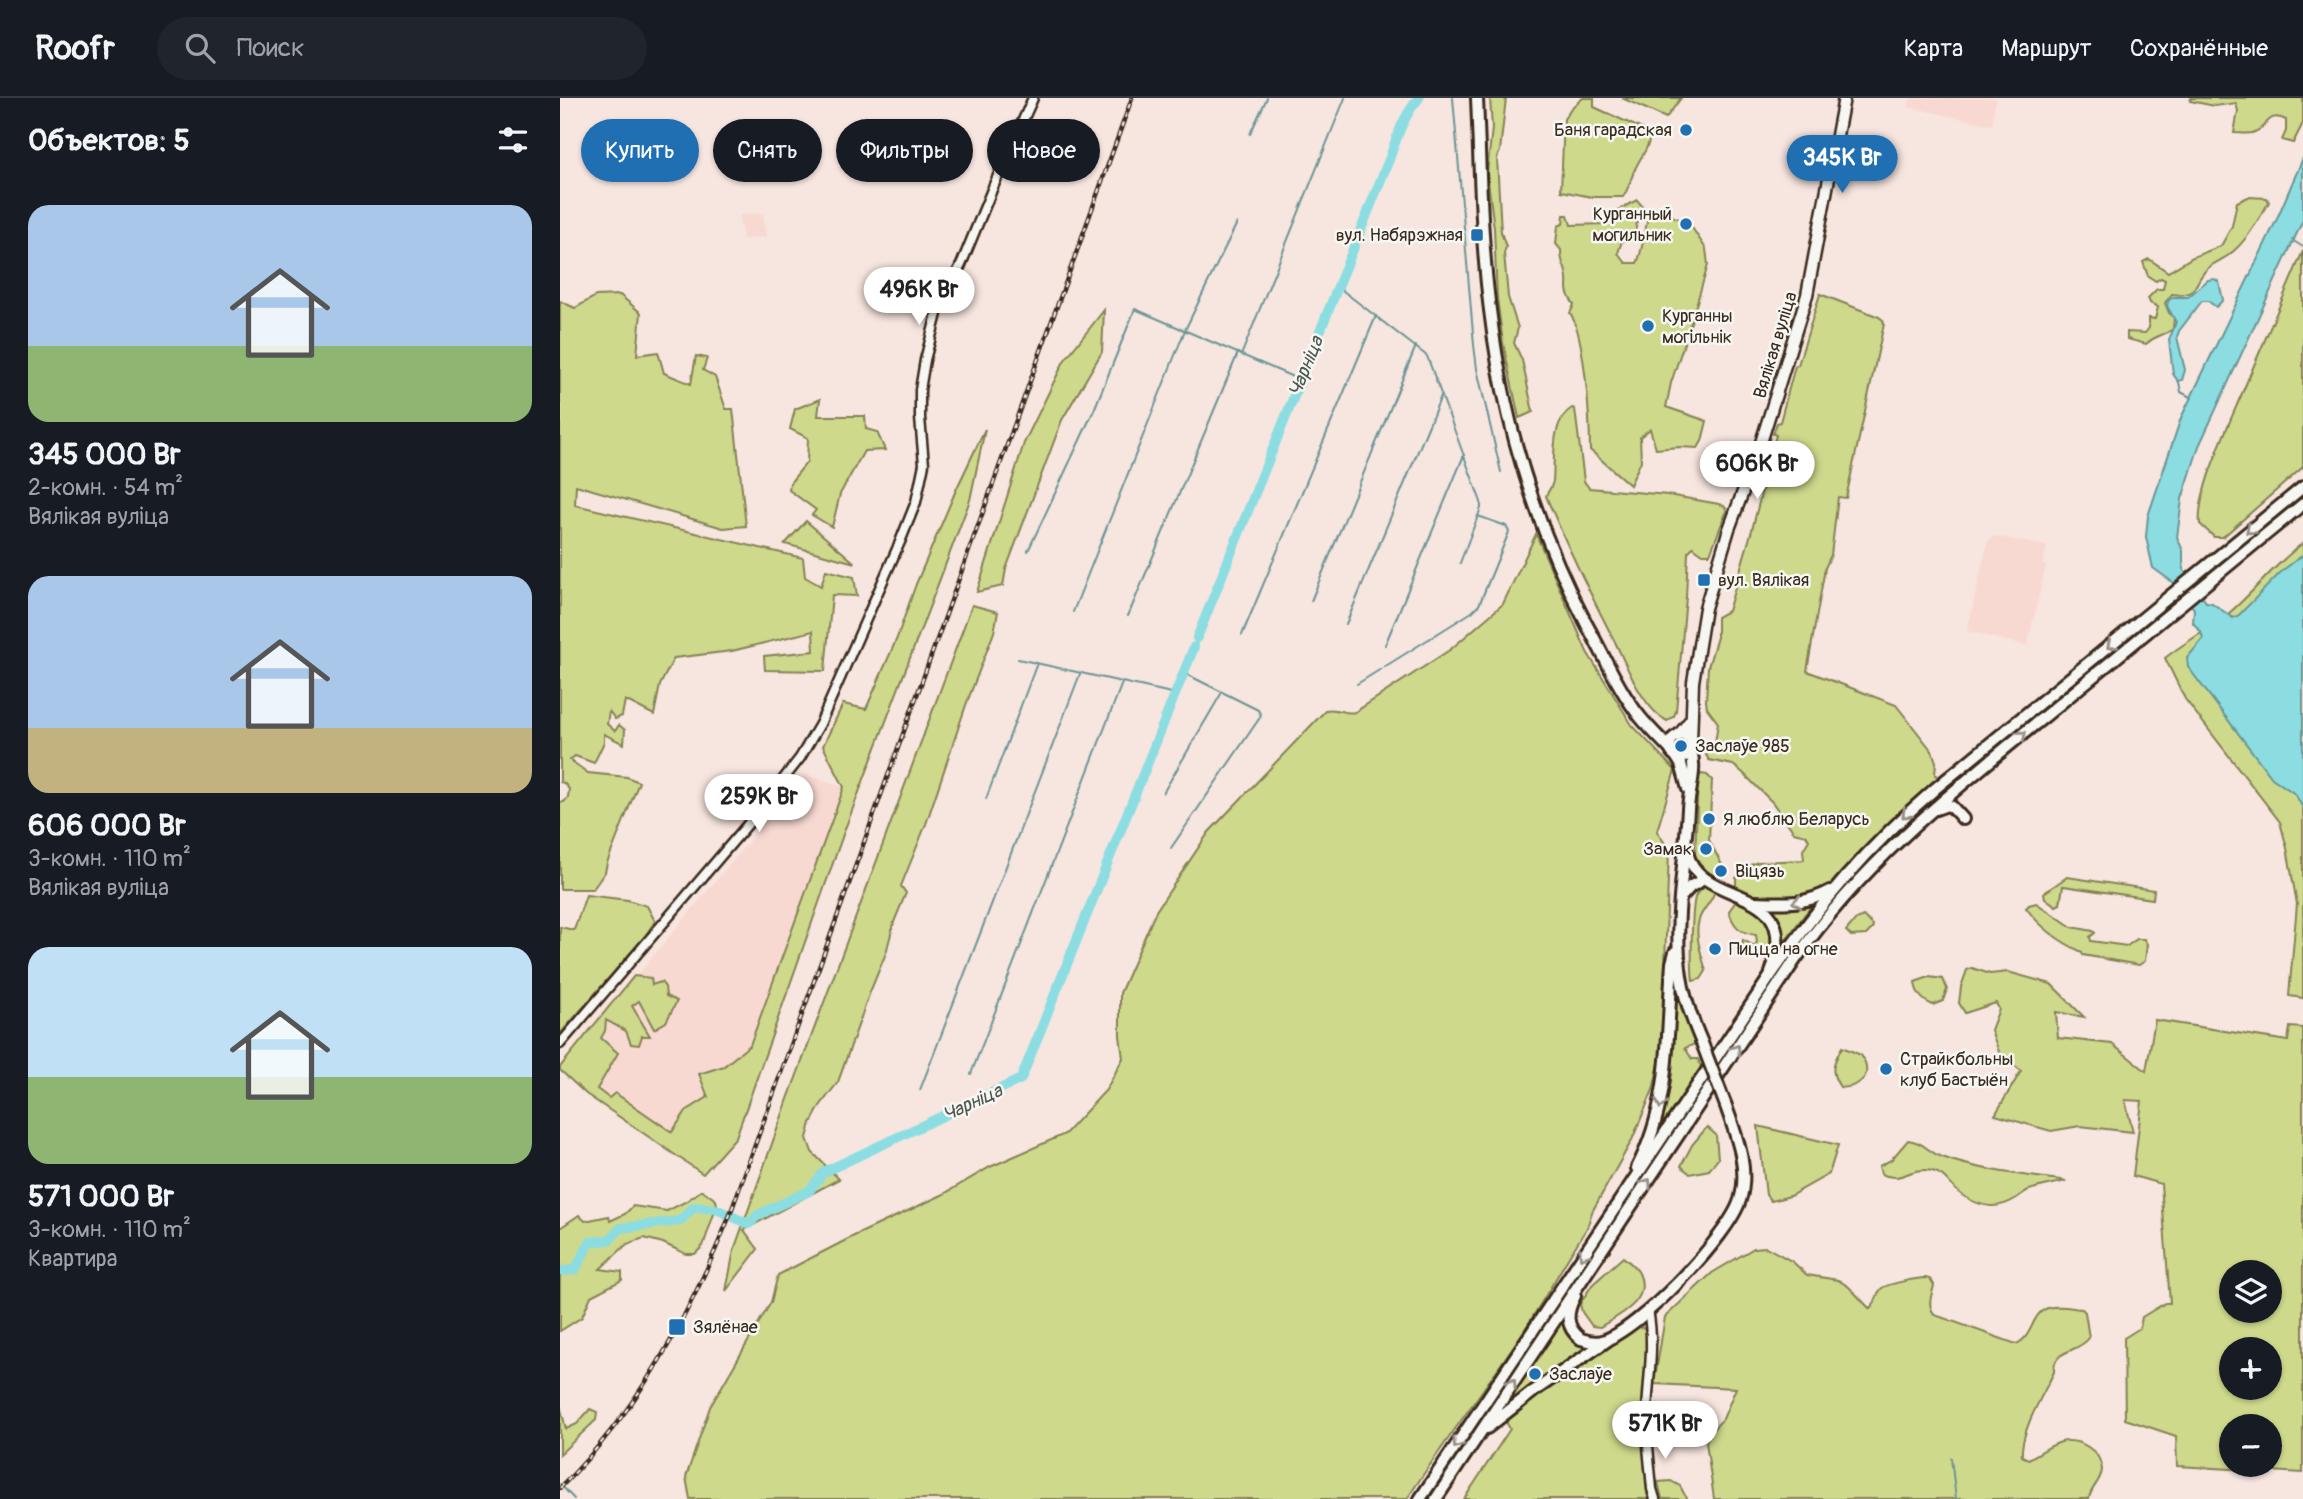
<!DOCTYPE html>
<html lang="ru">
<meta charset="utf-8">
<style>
body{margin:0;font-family:Pangolin,sans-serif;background:#20242c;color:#f1f3f6;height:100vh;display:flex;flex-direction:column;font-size:26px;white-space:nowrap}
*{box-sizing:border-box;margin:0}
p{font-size:23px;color:#9ea1a6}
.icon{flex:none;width:38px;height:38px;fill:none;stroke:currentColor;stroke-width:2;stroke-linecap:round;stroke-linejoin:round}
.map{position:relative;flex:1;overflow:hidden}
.panel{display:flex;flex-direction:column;background:#171b24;width:560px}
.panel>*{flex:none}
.banner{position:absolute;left:21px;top:21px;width:665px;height:63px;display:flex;gap:14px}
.fabs{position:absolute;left:1659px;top:1162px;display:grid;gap:14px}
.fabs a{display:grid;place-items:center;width:63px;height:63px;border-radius:50%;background:#171b24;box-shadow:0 2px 5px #0004;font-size:35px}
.price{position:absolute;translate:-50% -60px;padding:0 16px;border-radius:24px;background:#fff;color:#222;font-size:23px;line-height:46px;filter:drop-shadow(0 2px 4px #0008)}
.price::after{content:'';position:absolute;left:50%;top:42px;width:21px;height:16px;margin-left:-10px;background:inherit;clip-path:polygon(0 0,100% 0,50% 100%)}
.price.active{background:#1f6fb2;color:#fff}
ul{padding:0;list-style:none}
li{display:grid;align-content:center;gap:14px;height:371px;padding:0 28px}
li span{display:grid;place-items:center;height:217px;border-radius:21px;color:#555}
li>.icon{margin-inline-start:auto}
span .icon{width:126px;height:126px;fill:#fffc;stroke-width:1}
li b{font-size:30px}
h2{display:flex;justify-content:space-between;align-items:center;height:84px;padding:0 28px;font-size:30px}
.tag{padding:0 24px;border-radius:32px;background:#171b24;box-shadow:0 2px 5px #0004;font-size:24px;line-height:63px}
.tag.active{background:#1f6fb2;color:#fff}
header{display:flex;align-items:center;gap:42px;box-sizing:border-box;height:98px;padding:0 35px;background:#171b24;border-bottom:2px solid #363941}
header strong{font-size:33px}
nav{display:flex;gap:38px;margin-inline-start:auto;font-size:24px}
.search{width:490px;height:63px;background:#20242c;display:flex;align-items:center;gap:18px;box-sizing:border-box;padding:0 24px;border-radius:38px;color:#9ea1a6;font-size:26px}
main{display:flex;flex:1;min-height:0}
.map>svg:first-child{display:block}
.built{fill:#f8d9d2}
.green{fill:#ced98c;stroke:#848255;stroke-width:2;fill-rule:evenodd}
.water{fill:#8bdde2;stroke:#6b9594;stroke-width:2}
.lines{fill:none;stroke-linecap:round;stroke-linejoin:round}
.stream{stroke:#6b9594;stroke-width:2}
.river{stroke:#8bdde2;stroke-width:10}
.tertiary-casing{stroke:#3b2a1e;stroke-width:13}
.secondary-casing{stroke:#3b2a1e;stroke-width:15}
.primary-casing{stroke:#3b2a1e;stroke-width:16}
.trunk-casing{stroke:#3b2a1e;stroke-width:16}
.tertiary{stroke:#f6f6f2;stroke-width:8}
.secondary{stroke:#f6f6f2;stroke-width:10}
.primary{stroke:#f6f6f2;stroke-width:10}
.trunk{stroke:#f6f6f2;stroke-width:10}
.rail-casing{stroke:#3b2a1e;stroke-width:4.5}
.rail{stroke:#f6f6f2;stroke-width:2;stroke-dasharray:5;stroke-linecap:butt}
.primary-bridge-casing{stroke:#3b2a1e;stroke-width:16;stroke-linecap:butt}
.primary-bridge{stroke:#f6f6f2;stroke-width:10}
.oneway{stroke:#989088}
.poi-dot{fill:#1f6fb2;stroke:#f6f6f2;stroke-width:2.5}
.labels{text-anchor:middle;stroke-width:5;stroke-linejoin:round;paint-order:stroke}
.poi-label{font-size:18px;fill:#3b2a1e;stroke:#f6f6f2;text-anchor:start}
.street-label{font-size:18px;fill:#3b2a1e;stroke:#f6f6f2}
.water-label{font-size:19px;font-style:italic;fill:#4f574f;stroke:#f6f6f2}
</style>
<header>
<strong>Roofr</strong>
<div class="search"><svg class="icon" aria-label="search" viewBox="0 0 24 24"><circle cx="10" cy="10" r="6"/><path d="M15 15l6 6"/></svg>Поиск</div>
<nav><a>Карта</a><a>Маршрут</a><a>Сохранённые</a></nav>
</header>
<main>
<section class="panel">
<h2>Объектов: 5<svg class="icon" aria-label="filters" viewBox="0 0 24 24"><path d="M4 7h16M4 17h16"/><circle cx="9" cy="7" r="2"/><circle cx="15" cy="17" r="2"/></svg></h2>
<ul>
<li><span style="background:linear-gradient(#a9c7e8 65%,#8fb573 0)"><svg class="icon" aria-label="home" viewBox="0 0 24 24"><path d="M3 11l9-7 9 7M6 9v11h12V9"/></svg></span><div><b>345 000 Br</b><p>2-комн. · 54 m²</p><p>Вялікая вуліца</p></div></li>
<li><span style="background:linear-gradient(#a9c7e8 70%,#c2b280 0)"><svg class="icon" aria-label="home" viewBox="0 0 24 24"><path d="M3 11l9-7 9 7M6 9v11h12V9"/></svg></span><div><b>606 000 Br</b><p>3-комн. · 110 m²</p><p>Вялікая вуліца</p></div></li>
<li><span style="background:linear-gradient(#bfe0f5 60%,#8fb573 0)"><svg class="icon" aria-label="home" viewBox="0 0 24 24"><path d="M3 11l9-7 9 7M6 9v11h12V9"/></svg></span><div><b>571 000 Br</b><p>3-комн. · 110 m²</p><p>Квартира</p></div></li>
</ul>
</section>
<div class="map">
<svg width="1743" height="1401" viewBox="0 0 1743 1401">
<rect width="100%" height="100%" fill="#f7e5df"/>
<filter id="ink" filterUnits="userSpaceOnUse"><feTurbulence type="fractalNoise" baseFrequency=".0143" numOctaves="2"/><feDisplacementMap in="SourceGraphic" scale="14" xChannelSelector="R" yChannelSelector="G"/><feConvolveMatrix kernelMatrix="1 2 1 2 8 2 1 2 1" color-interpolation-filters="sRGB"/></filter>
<g filter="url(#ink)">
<g class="built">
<path d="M1351,0H1436L1432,27L1348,9Z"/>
<path d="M203,115L206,139L183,141L179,117Z"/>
<path d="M1434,438L1487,448L1483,466L1486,468L1467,548L1407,533L1428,443Z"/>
<path d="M245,676L284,689L143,1076L26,996L0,972V970Z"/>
</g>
<g class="green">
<path d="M930,0H946L940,53L937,60L941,134L946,149L944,155L948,199L958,230L954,245L962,262L973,314L959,320L943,245L937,200L934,130L927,75L932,30Z"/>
<path d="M1023,0H1034V9L1091,35C1087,53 1085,52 1077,67C1071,78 1070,89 1063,99H1032L1001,93L1004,21L1011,10Z"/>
<path d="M1062,0H1121L1106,20Z"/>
<path d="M1631,0H1743V25L1733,45L1722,42L1726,33V22C1707,12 1708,31 1692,35C1686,36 1680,35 1674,35L1678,13L1676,5L1655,8L1630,3Z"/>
<path d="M1688,99L1707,100L1709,104C1698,122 1687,143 1670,156C1663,162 1654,164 1647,171C1632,186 1639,200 1612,196L1605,205L1609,215L1614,219L1613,231C1602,239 1597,236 1586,246L1567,241V234L1585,235L1589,230V220L1595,221L1598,209L1590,205L1588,200L1597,191H1603L1605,182L1601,180L1596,183L1588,178L1583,164L1589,161L1608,174L1633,159L1661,148L1672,128L1677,104Z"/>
<path d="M1077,102L1085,111L1077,124L1074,140L1062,143L1058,155L1066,165H1077C1083,152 1086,125 1090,109L1129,125L1146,151L1148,167L1132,221L1111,285L1106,309L1147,323L1142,343L1138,350L1120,349L1096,351L1090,331L1080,339L1081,363L1070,387L1030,352C1030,324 1025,236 1010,215L1014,207C1002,188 1010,190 1006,174C1003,163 1001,165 1001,152L996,146L998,128L1003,126L1004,117H1008L1011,127L1046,126L1048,117Z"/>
<path d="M1743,153V369L1663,439H1654L1640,426C1636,394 1670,324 1683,293C1703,246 1723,200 1743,153Z"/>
<path d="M1260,196L1319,219L1323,222L1324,226L1286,400L1278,399L1271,457L1265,470L1247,573L1336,607L1372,653L1376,664L1375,677L1383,680L1327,728L1269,791C1246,806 1198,805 1176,788V780L1190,767L1198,764L1244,762L1243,752L1249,742L1246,737L1234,734L1212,704L1182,674L1173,667L1149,662L1146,657L1154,652L1158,625L1147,610L1146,603L1148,569L1157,539V519L1168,513L1192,432L1216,337L1213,336L1217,325L1220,324L1235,268L1238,267Z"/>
<path d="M60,197L81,215L77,257L98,254L104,275L131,286L136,258L147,260L143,272L155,279L166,311H173L186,428L163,430L16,387L15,407L243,460L245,479L261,488L266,472L294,479L297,498L272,497L265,573L205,572L204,558L254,553L253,533L172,553L114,560L100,587L94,617L65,602L62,618L55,621L49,613L47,626L55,633L59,627L65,632L64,646L44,636V644L34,665L15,658L10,662L28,675L67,679L79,684L47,765L45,774L33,791H0V704H4L8,699L9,691L4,685L0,684V203L15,210L36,198Z"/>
<path d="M544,212L542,254L502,322L446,471L443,488L417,494L464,345L504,263Z"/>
<path d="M260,301L258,318H305L306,331L317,334L325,352L304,353L280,396L272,429L252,417L256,412L229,392L230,385L247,364L248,340L230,331L235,311Z"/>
<path d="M1012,310L1015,311L1024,383L1029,390L1108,397L1159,406L1164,408L1167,412L1150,456H1143L1133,449L1128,454L1126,499L1116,613L1114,618L1107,623C1082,610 1067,568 1055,544C1030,496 1007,448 986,398C988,393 992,389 993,383C995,361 990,323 1012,310Z"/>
<path d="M425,331L410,402L285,731L176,1039L143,1076L26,996L0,972V969L74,878L91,880L92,887L101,884L105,889L106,898L117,903L106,924L94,931L79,903L72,908L90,938H82L79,947L71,946L66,933L46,922L45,933L41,940L58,955L37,991L49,1000L55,995L112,1034L126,1013L148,999L139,976L164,968L190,947L284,689L263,648L283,606L306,611L337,540L356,486L396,392Z"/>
<path d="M246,423L295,465L225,446Z"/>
<path d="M976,436L1027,554L1072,627L1115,672L1097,733L1109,752L1102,952L1093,992L1072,1042L1032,1114L1027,1130C1005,1164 985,1200 963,1234C925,1291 884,1344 847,1401H130L126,1379L150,1309L211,1204L218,1177L294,1138L382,1097L430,1069L505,1036L546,992L563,960L560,938V895L596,813L649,734L766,612C776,609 785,617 795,614L891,551L943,506Z"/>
<path d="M1743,445V900L1729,898L1737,806L1727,750L1720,724L1625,601L1605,560C1625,544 1648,532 1668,516C1694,494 1714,467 1743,445Z"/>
<path d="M412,507L438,514L434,534L406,607L366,726L341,788L346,795L334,824L326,855L310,894L278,984L260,1008L251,1025L247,1040L252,1054L279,1081L184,1132L198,1151L166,1193L174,1152L228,1001Z"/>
<path d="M1141,676L1147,677L1152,682L1149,742L1163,769L1155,770V778L1138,767L1135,758L1138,680Z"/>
<path d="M1507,779L1594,792L1593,801L1503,788L1500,806L1496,808L1485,800L1484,795Z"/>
<path d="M1150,788L1155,791C1154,803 1142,810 1139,822C1134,838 1142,858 1146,873L1141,881L1133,883C1131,869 1131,807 1136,797C1139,792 1144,789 1150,788Z"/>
<path d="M26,797L68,802L87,808L95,823L85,838L0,936V829L14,832Z"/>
<path d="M1177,802C1198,808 1209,821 1215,841L1211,849H1203L1197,859L1187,856L1182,845L1183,842L1194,848L1197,844L1196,837C1180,835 1173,828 1169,813Z"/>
<path d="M1255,803L1223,845L1202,808L1224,810Z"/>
<path d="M1476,805L1512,829L1533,833L1535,835L1530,839L1531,843L1567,848L1577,841H1584L1587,846L1585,863L1579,867L1523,857L1522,854C1500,844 1481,830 1466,810L1469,807Z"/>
<path d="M1303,818L1313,827L1312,831L1306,837L1291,838L1286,833L1295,822Z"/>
<path d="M1412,870L1430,876L1448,874L1491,886L1524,919L1496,914L1498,940L1552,946L1586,973L1595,922L1728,943L1730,929L1743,930V1375L1617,1368L1616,1338L1565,1321L1564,1240L1580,1230L1582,1219L1605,1205H1610L1601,1086L1573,1078L1582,1003L1565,1002L1573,1034L1520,1028L1491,1033L1435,1017L1461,973L1439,954L1431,932L1439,911L1436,905L1405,915L1399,905L1401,889L1407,872ZM1671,1174H1710V1213H1671ZM1671,1251H1710V1290H1671ZM1671,1328H1710V1367H1671Z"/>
<path d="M1115,874L1118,894L1135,946L1125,950L1132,961H1138L1141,969L1097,1036Z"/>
<path d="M1369,879L1383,881L1387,891L1383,903L1373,907C1363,903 1356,895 1355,884Z"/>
<path d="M1282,949L1301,957C1303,961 1306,964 1306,969C1309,983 1291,991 1280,989C1269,973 1273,965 1282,949Z"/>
<path d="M1198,1028L1278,1047L1269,1076L1230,1098L1211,1103L1206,1097Z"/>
<path d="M1147,1029L1156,1037L1158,1061L1149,1072L1130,1076L1121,1068L1132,1047Z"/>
<path d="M1348,1042C1366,1045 1366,1053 1382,1059C1421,1073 1465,1077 1506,1083C1494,1086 1481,1088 1469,1092C1464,1094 1460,1098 1455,1101C1437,1112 1422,1109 1405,1099C1391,1091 1387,1076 1372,1073C1349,1068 1343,1086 1321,1076L1319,1068L1331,1062Z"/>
<path d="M142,1092L156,1102L157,1107L143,1148L135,1156H126L103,1145L84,1140L67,1146L40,1171L62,1174V1182L31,1198L22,1219L0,1233V1130L19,1117L25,1123L49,1118L50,1123L65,1116L73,1108L107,1113L125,1104Z"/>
<path d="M1206,1149L1233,1164L1247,1177L1278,1182L1289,1189L1310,1211C1317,1205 1315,1198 1321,1191C1325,1186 1358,1180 1365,1180C1372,1181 1371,1182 1374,1187C1372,1198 1366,1206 1375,1217L1456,1246C1473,1240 1471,1215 1488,1210C1498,1207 1512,1210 1522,1211L1525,1214L1529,1240C1517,1256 1493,1250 1494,1274C1483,1297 1460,1333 1462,1358L1468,1361C1490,1350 1504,1334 1528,1349C1536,1354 1541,1362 1542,1371C1542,1383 1530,1390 1529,1401H1154L1146,1344L1150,1334L1163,1321L1176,1290L1094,1286L1105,1219L1152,1175L1194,1150Z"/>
<path d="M1063,1159C1068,1163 1076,1169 1079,1175C1092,1203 1059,1217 1040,1229L1032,1228L1022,1214L1020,1206L1032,1187Z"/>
<path d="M1002,1221L1006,1230L1038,1246L944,1307Z"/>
<path d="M1077,1229L1084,1230L1088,1233L1090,1258L1083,1308L1087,1396L1089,1401H904L950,1331L945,1322L958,1311Z"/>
<path d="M0,1307L6,1331L17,1326L30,1311L37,1314L36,1322L0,1356Z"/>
<path d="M1111,1383L1120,1388L1127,1401H1102L1098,1384Z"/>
</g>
<g class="water">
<path d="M1743,60V122L1639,348L1622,401L1617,439L1623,453V471L1646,504L1652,505L1673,520L1679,517L1723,472L1743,457V710L1735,696L1712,680L1628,569L1627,560L1643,541L1641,534L1633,525L1634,511L1615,486L1593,470L1586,439L1588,418L1621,320L1716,123Z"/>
<path d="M1648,182L1654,181L1659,184L1663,202L1656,209L1648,203H1642L1619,233L1617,239L1625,272L1622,282L1618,283L1613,276L1609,242L1616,224L1607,208L1608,203L1613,199H1628Z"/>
</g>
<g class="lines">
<g class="stream">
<path d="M893,0L914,247L917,271L941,374"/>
<path d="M690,36L707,0"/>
<path d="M1732,142L1743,149"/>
<path d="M778,189L867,258L921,404V410L900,465"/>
<path d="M682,255L785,0"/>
<path d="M1619,284L1621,294L1632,300"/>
<path d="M468,453L534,312L575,211L740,282"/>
<path d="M751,503L856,248"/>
<path d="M513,514L625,232L677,125"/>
<path d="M568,518L678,255"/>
<path d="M786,526L881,298"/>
<path d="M682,537L816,218"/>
<path d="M825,547L904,357"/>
<path d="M458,561L616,596"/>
<path d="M797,586L912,514L919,507L949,434L946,428L918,418"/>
<path d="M603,695L661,596"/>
<path d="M426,701L477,565"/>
<path d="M611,750L701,618L698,612L624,575"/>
<path d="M411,976L562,585"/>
<path d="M360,992L520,576"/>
<path d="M1391,1360L1396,1401"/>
<path d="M0,1386L14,1401"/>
</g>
<g class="river">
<path d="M637,540L830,59C837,38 844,17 859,0"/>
<path d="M0,1173L15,1172L30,1144L49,1142L61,1130L120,1123L134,1109L156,1111L189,1126L198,1117L249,1093L264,1074L461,981L634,549"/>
</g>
<defs>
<g id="tertiary">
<path d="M0,946L188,726L240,660L260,626L340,444L356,404L364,366L360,320V292L365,262L378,212L401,167L433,89L473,0"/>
<path d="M1088,1212C1095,1248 1088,1280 1087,1315C1086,1340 1090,1366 1092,1391L1095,1401"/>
</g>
<g id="secondary">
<path d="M1118,638L1131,621"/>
<path d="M1131,645L1133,584L1145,510L1169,431L1199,351L1247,197L1284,0"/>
</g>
<g id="primary">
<path d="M917,0C920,70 921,142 930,212C943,322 976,430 1028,529C1045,559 1059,593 1081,620C1090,631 1101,641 1110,651"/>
<circle cx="1121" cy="648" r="11"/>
<path d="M1131,653C1137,671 1129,692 1128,711C1125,765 1113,825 1121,878C1124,901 1133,924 1142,945"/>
<path d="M1116,658L1121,666L1128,691"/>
<path d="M1127,754C1140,812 1244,780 1211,875"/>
<path d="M1121,799L1131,788L1139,784"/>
<path d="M1077,1070C1111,1005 1107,936 1112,865L1115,854"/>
<path d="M1015,1198C1006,1215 1005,1229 1021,1241C1027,1243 1035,1245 1042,1243C1078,1233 1169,1138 1180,1102C1190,1070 1176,1038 1166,1008"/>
</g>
<g id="trunk">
<path d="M1376,711L1387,707L1392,709L1403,721"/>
<path d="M1195,804C1223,805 1245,807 1270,793"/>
<path d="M927,1330L974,1293L1054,1238"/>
<path d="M860,1401L1209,880C1258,807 1309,748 1376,690L1743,389"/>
<path d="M876,1401L1235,862C1302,765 1394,692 1485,618C1571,548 1657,477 1743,406"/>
</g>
</defs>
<use href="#tertiary" class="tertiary-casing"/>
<use href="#secondary" class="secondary-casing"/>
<use href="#primary" class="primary-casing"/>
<use href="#trunk" class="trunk-casing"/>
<use href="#tertiary" class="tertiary"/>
<use href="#secondary" class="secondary"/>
<use href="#primary" class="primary"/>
<use href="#trunk" class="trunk"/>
<defs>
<path id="rail" d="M0,1390C79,1311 126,1224 168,1122L572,0"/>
</defs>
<use href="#rail" class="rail-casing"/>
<use href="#rail" class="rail"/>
<defs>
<path id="primary-bridge" d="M1142,945L1166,1008"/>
</defs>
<use href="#primary-bridge" class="primary-bridge-casing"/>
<use href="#primary-bridge" class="primary-bridge"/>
</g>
<defs><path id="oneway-chevron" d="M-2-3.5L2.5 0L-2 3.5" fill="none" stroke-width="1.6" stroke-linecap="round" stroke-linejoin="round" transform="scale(1.75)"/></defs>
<g class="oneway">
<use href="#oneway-chevron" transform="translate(1690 432) rotate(141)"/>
<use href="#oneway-chevron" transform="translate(1551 547) rotate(140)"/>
<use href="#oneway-chevron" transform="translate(1462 637) rotate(-39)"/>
<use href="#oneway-chevron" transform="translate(1346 716) rotate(137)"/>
<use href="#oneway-chevron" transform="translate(1237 804) rotate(174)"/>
<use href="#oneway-chevron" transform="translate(1176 951) rotate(-56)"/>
<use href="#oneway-chevron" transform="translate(1101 1006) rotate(101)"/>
<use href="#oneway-chevron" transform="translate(1087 1085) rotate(-57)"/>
<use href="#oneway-chevron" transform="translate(1023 1157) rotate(124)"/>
<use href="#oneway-chevron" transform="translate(952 1285) rotate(-57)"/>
<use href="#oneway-chevron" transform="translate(897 1346) rotate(124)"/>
</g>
</g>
<g class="poi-dot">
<circle cx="1126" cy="32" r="7"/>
<circle cx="1126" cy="126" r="7"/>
<rect x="910" y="130" width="14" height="14" rx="3.5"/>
<circle cx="1088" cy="228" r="7"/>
<rect x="1137" y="475" width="14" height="14" rx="3.5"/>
<circle cx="1121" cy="648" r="7"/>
<circle cx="1149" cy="721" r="7"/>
<circle cx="1146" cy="751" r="7"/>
<circle cx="1161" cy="773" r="7"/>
<circle cx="1155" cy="851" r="7"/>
<circle cx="1326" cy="971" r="7"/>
<rect x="108" y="1220" width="18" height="18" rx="3.5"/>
<circle cx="975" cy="1276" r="7"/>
</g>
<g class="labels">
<g class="poi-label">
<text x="1112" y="38" text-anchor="end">Баня гарадская</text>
<text x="1112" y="122" text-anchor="end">Курганный<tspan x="1112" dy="21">могильник</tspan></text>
<text x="903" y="143" text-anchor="end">вул. Набярэжная</text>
<text x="1102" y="224">Курганны<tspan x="1102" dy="21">могільнік</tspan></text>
<text x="1158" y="488">вул. Вялікая</text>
<text x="1135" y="654">Заслаўе 985</text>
<text x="1163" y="727">Я люблю Беларусь</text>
<text x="1132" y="757" text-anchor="end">Замак</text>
<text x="1175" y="779">Віцязь</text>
<text x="1169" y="857">Пицца на огне</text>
<text x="1340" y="967">Страйкбольны<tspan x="1340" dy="21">клуб Бастыён</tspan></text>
<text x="133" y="1235">Зялёнае</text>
<text x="989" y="1282">Заслаўе</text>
</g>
<g class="street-label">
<text transform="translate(1215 247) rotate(-73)" y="6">Вялікая вуліца</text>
</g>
<g class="water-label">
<text transform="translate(745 268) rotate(-68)" y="7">Чарніца</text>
<text transform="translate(412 1004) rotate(-25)" y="7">Чарніца</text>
</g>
</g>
</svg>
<div class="fabs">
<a><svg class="icon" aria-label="layers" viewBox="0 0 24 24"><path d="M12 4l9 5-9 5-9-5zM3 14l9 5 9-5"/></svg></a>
<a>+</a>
<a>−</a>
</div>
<b class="price active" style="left:1282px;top:97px">345K Br</b>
<b class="price" style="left:359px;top:229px">496K Br</b>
<b class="price" style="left:1197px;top:403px">606K Br</b>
<b class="price" style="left:199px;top:736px">259K Br</b>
<b class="price" style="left:1105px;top:1363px">571K Br</b>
<div class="banner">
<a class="tag active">Купить</a>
<a class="tag">Снять</a>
<a class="tag">Фильтры</a>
<a class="tag">Новое</a>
</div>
</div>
</main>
